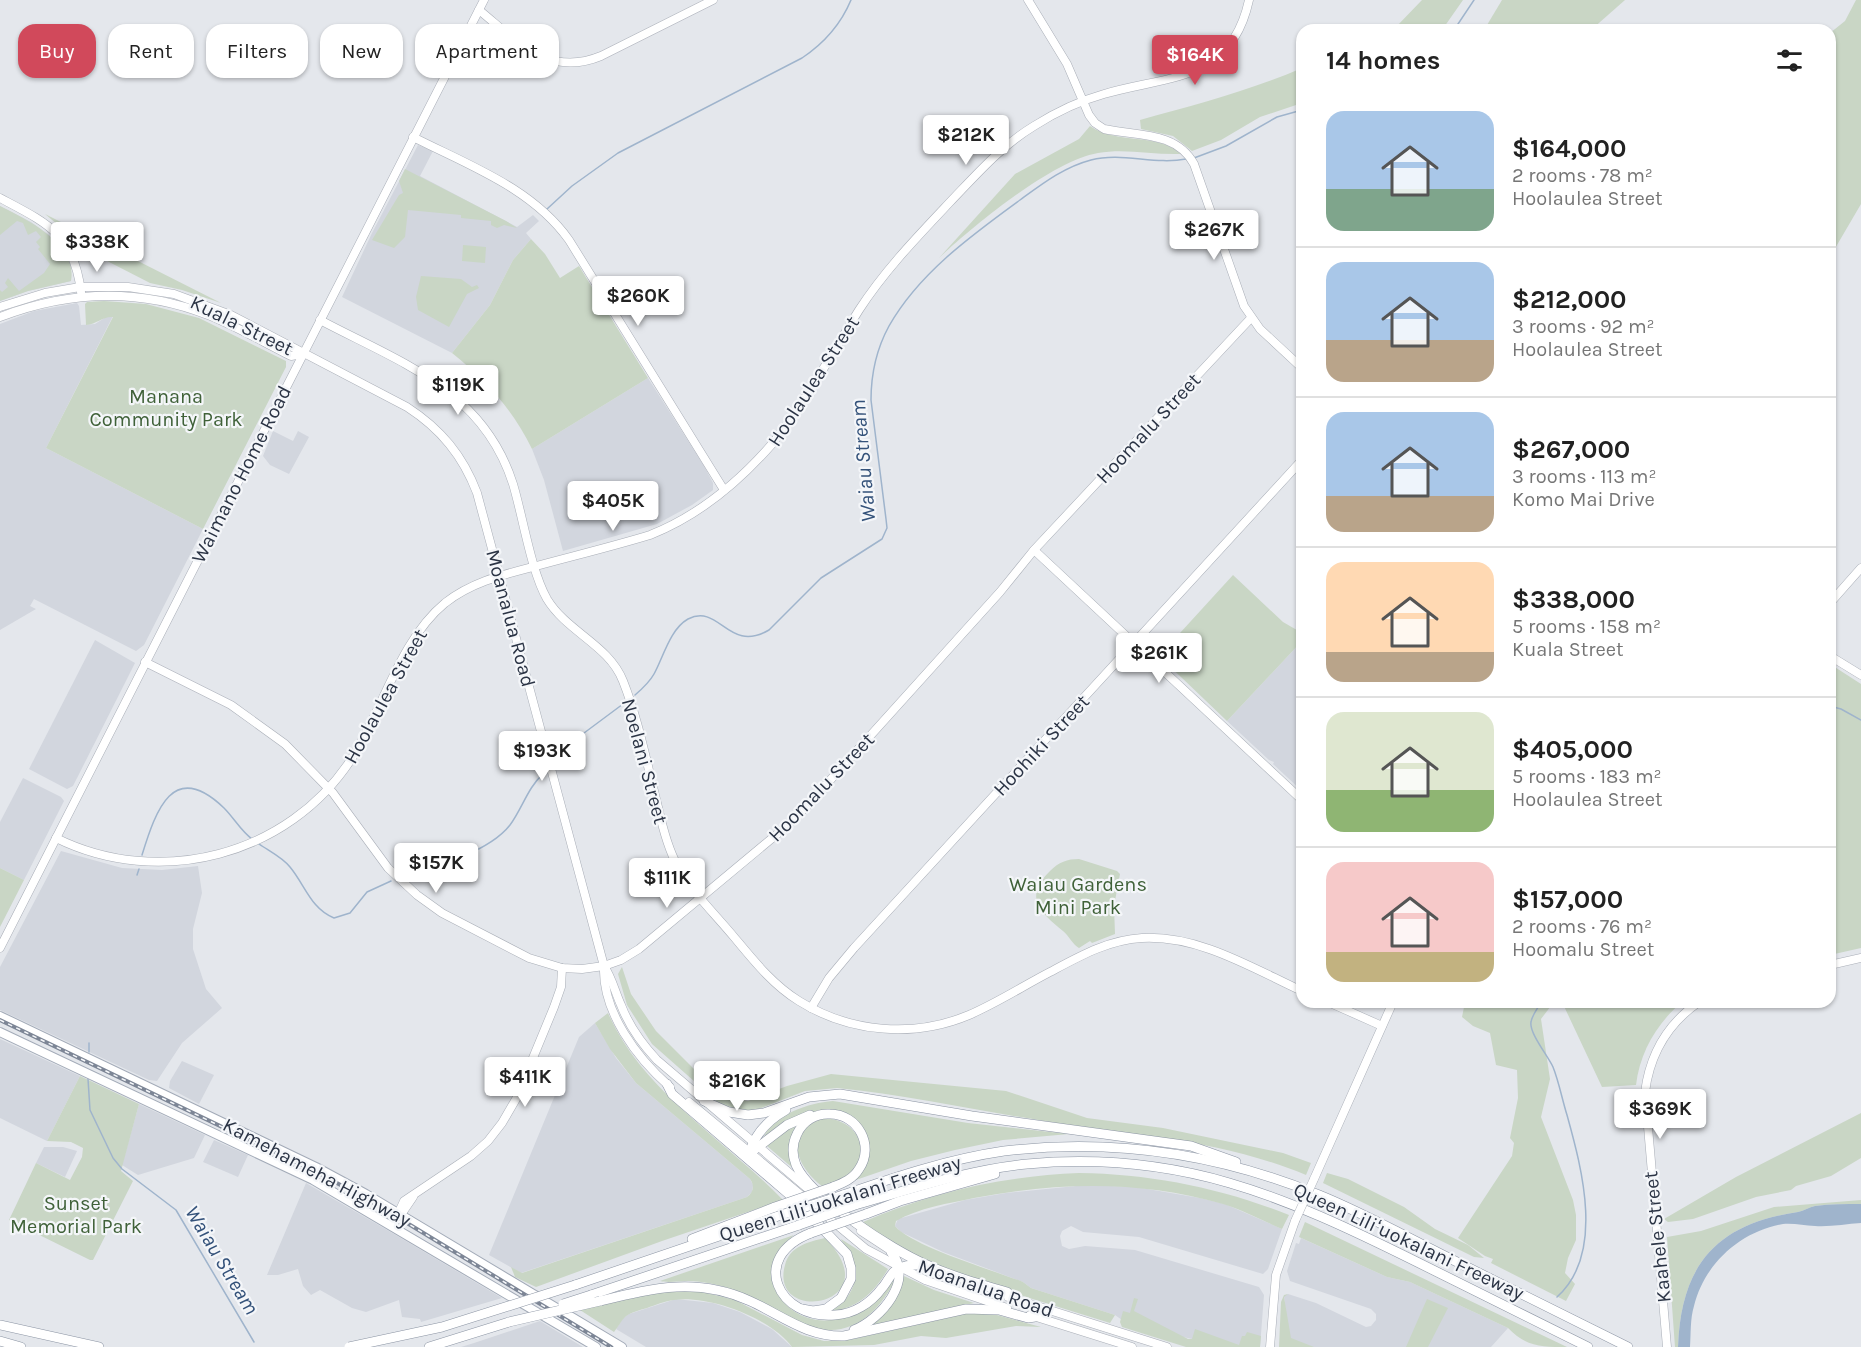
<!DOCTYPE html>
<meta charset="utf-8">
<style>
body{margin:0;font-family:Karla,sans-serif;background:#f2f2f2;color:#222;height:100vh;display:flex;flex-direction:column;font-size:22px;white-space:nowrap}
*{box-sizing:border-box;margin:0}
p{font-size:20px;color:#767676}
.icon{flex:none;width:33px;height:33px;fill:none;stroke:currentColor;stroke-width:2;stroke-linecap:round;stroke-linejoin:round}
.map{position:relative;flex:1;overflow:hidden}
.panel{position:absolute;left:1296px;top:24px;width:540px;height:984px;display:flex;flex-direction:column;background:#fff;border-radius:18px;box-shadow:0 2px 4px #0004}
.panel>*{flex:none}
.guide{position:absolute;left:18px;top:24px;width:570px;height:54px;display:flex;gap:12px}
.price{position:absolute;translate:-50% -51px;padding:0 14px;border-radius:6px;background:#fff;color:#222;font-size:20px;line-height:39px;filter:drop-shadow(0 2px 3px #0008)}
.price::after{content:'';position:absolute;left:50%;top:36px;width:18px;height:14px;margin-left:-9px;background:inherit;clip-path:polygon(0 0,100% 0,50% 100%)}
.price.active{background:#d1495b;color:#fff}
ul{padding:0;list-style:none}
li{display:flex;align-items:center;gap:18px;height:150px;padding:0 30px}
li+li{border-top:2px solid #e0e0e0}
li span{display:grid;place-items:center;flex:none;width:168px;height:120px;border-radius:18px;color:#555}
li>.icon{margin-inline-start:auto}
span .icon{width:72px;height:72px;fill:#fffc;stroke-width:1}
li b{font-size:26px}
h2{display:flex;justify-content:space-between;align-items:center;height:72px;padding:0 30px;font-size:26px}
.tag{padding:0 21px;border-radius:18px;background:#fff;box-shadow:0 2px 4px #0004;font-size:21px;line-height:54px}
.tag.active{background:#d1495b;color:#fff}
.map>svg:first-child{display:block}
.built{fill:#d2d6de}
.green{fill:#c9d6c5}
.water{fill:#9fb4cc}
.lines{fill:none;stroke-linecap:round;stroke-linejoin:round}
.stream{stroke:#9fb4cc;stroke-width:1.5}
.secondary-casing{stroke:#a9aeb7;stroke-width:9}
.primary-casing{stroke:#a3abb8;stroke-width:10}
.highway-casing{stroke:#8b94a3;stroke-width:10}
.secondary{stroke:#fff;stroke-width:8}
.primary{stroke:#fff;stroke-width:8}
.highway{stroke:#fff;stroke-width:9}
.rail-casing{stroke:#7d8696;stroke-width:4}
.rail{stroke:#f4f6f9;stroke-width:1.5;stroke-dasharray:4.5;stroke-linecap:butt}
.secondary-bridge-casing{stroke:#a9aeb7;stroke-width:9;stroke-linecap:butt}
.highway-bridge-casing{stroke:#8b94a3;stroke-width:10;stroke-linecap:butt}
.secondary-bridge{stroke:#fff;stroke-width:8}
.highway-bridge{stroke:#fff;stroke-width:9}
.labels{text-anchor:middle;stroke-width:4.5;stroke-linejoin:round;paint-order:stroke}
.street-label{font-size:20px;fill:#2b3445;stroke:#f4f6f9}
.park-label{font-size:20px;fill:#3f6138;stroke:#f4f6f9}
.water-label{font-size:21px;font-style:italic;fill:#34527a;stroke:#f4f6f9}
</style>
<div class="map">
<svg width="1861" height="1347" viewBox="0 0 1861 1347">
<rect width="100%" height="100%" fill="#e4e7ec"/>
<g class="built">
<path d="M418,145L433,151L420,176L517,227L533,215L539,221L526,233L531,239L513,260L490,305L452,353L342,297L372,233Z"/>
<path d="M0,206L31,222L49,235L66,259L71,275V281L28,291L0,301Z"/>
<path d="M77,303L79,306L81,325L95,324L106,317L113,316L46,448L203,529L144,645L136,651L34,599L30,606L36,609L0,630V324L34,311Z"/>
<path d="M648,378L704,466L713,483V490L692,505L657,524L563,551L544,480L532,449Z"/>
<path d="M273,431L293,441L298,431L309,437L289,474L270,465L263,456Z"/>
<path d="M95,640L135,663L73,786L67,789L29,769Z"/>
<path d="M1302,641V791L1273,764L1274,762L1269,760L1227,721Z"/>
<path d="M23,778L61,797L64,801L24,880L0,868V822Z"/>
<path d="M61,851L122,868L162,870L198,866L202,893L193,929V949L206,989L222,1008L182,1043L157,1081L149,1080L0,1010V967Z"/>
<path d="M595,1023L616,1058L636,1083L750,1179L753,1185L752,1192L747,1197L521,1273L489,1255L579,1037Z"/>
<path d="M0,1039L80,1076L47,1141L0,1118Z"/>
<path d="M182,1061L214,1075L199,1104L169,1088L170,1081Z"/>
<path d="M139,1104L205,1135L194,1158L138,1175L122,1165Z"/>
<path d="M214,1140L248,1155L238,1177L203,1162Z"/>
<path d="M44,1147H63L77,1151L65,1177L36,1163Z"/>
<path d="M306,1183L394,1234L502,1298L421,1322L420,1319L402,1317L399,1300L366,1312L352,1308L320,1290L311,1295L303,1286L298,1269L278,1275H267Z"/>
<path d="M1086,1185L1136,1187L1200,1198L1225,1204L1282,1229L1268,1269L1263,1274L1139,1237L1083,1232L1071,1226L1062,1231L1060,1236L1062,1246L1069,1249L1085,1246L1135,1250L1259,1287L1264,1295L1260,1347H1216L1192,1339L1129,1325L1115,1315L1031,1288L1023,1282L943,1252L901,1232L895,1226L898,1219L965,1200L1006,1193Z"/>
<path d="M1301,1238L1387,1277L1410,1282L1508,1328L1491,1347H1287L1288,1332L1284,1296L1288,1294L1316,1303L1366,1327L1371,1326L1376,1320V1314L1371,1309L1290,1281L1287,1271L1296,1243L1299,1244Z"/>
<path d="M676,1299L713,1303L740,1312L772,1329L792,1347H646L616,1329L623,1318L629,1314Z"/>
<path d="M540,1321L583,1347H461L474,1343Z"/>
</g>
<g class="green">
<path d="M1422,0H1463L1442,30H1389L1396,27Z"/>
<path d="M1502,0H1625L1591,30H1484Z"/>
<path d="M1856,0H1861V204L1830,257V33L1845,21Z"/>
<path d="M1302,68V103L1260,117L1221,140L1192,151L1173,136L1141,129L1140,120C1195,105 1249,91 1302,68Z"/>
<path d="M1090,126C1117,145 1156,132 1181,154C1153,155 1125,148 1098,153C1052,161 974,225 939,258L1015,174L1079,139Z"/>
<path d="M405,169L506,221L517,228L504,225L497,228L491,225V221L461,218V215L408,210L405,237L394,248L372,240L399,195L403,193L399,181Z"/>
<path d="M0,206C26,219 78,244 71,281L28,291L0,301V290L2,292L8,287L5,283L8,278L19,291L44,273L50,264L38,249L40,247L36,242L41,237L36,231L28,235L23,223L17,221L0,235Z"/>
<path d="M45,214L221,303L182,290L150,283L74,244L64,230Z"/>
<path d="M531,239L545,254L560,278L579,266L648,378L532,449C513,410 486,380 452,353L490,305L513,260Z"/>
<path d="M463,245L486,247L485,263L462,261Z"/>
<path d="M421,276L461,279L472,287L477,285L479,288L467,294L449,327L418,310L416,297Z"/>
<path d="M104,301L146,304L199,318L286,361V367L203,529L46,448L113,317C103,316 97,324 86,325L85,304L87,302Z"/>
<path d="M1233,575L1283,622L1302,633V641L1227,721L1159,656Z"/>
<path d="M1830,664L1861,684V948L1830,955Z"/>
<path d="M1079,859L1117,871L1120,874L1114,906L1115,934L1092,943L1090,941L1079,948C1073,945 1069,936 1063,931C1040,912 1023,897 1050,871C1059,862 1067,859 1079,859Z"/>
<path d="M0,868L24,880L0,927Z"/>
<path d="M622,967L631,994L656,1031L713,1088L731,1099L748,1101L787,1086L831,1074L1006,1091L1087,1118L1163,1128L1283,1153L1311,1163L1306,1175C1222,1140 1133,1135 1044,1121C975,1110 906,1095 837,1088L805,1091L756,1110H741L720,1104L652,1044L627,1005L618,974Z"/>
<path d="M1465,1002H1554L1541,1019L1550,1079L1541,1117L1573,1200L1576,1215V1240L1568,1258L1565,1273L1575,1284L1566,1301L1491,1263L1493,1259L1485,1256L1458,1238L1512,1156L1514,1143L1510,1138L1518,1098L1517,1070L1496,1065L1490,1033L1473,1026L1462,1017Z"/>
<path d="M1562,1002H1682C1657,1023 1640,1052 1636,1085L1602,1087Z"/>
<path d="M608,1013C642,1091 725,1140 783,1200L662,1241L536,1287L515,1277L511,1267L522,1273L747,1197C753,1193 755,1186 750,1179L636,1083L610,1049L595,1023Z"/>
<path d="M80,1076L139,1104L121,1171L133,1181L93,1260H90L9,1220L36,1163L70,1180L82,1157L83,1148L71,1142L47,1141Z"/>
<path d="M833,1101L968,1123L1069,1134L1003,1140L955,1150L911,1161L850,1182L858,1176L865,1132L858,1122L820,1111L807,1113L764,1136C776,1114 808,1103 833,1101Z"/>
<path d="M1861,1113V1158L1831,1176L1796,1186L1791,1190L1756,1197L1693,1219L1668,1222L1664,1219L1736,1177Z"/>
<path d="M821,1119C851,1115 875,1147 852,1171C844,1180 832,1182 822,1186C798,1168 782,1134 821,1119Z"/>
<path d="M801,1122L798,1126L795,1170L767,1146L779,1134Z"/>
<path d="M1079,1173C1152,1174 1221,1188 1289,1215L1282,1229C1263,1221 1243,1210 1223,1204C1141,1180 1057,1182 974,1198C950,1203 918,1208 896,1221L895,1226C911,1246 995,1271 1023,1282L1031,1288L1115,1315L1110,1323L1023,1296L923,1260L874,1232L863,1222C931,1192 1004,1176 1079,1173Z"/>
<path d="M1327,1173L1348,1179L1404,1207L1435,1229L1468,1245L1484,1258L1474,1257L1323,1183Z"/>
<path d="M1861,1200V1204C1846,1204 1830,1204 1815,1206C1809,1207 1804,1211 1798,1212C1716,1224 1681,1265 1678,1347H1675L1667,1237L1701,1231L1774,1207Z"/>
<path d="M1305,1222L1567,1347C1543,1347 1526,1347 1508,1328L1410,1282L1387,1277L1299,1237Z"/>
<path d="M794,1235C744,1275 791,1333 841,1318C856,1314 881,1285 897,1276C880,1312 851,1341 807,1326C780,1316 756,1297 728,1288C715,1284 701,1281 688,1281C679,1281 668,1283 660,1281Z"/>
<path d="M825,1238C892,1306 768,1326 785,1265C790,1246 808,1242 825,1238Z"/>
<path d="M841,1239L888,1269C873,1294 857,1309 828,1312C851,1302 862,1278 851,1255C849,1249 843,1244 841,1239Z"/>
<path d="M904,1276L934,1290L974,1303L869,1326L890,1306Z"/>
<path d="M695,1290L735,1300L802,1335L824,1341L849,1340L969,1313L997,1315L1041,1327L1016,1326L946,1338L921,1336L874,1345L792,1347C771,1318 709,1295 674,1300C665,1301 655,1305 647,1308C640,1310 631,1312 625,1317C621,1321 618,1327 614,1332L580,1310L663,1291Z"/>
<path d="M1288,1294L1284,1297L1291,1338L1314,1347H1279L1281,1302L1284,1295Z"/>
<path d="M1134,1298L1138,1299L1134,1311L1188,1339H1192L1195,1329L1239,1345L1242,1336H1245L1247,1332L1261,1336L1260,1347H1186L1122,1327L1120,1322L1123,1311L1130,1313Z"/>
<path d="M1427,1299L1448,1308L1428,1347H1406Z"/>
</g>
<path class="water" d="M1861,1204V1223C1846,1224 1830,1227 1815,1226C1804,1226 1795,1223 1783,1224C1741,1231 1704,1264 1694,1306C1690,1319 1691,1334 1690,1347H1678C1681,1265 1716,1224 1798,1212C1804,1211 1809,1207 1815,1206C1830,1204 1846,1204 1861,1204Z"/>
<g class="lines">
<g class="stream">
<path d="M1454,30L1474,0"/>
<path d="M1194,158L1226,146L1277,117L1302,110"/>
<path d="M547,209L572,186L618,153L802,58C823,44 841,24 851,0"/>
<path d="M635,695C642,689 649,683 654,674C663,658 670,629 688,619C720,603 728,654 769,630L821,578L882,539L887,528L886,519L871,400C871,375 877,348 889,326C919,273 972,235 1020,200C1042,184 1064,167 1091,160C1122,152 1154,165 1186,159"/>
<path d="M1830,706L1841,709L1861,720"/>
<path d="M558,757L580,736L623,704"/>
<path d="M259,844C269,851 282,857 290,867C305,885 311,909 334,918L350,913L367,892L391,881"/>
<path d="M142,855C156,810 173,759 224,808C234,818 241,831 252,839"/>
<path d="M137,875L139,869"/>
<path d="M406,876C437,867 490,851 510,825C522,809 528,787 543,774"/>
<path d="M1541,1002C1538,1008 1532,1015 1531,1022C1529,1033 1548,1056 1553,1067C1559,1082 1562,1099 1567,1115C1582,1169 1605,1254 1557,1297"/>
<path d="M89,1052V1043"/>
<path d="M88,1079L90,1110L113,1158L122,1169L176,1210L254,1342"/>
</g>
<defs>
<g id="secondary">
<path d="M1028,0L1067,64L1089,115L1095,123L1104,129C1136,136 1176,131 1194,164L1244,306L1260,329L1302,368"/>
<path d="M479,10C517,41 548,78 601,56L713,0"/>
<path d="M413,137C468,165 532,188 569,240L724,490"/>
<path d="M0,198C47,223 74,234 81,292"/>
<path d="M0,307L45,293L80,287H128L174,294L231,315L407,407C441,429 463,456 477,493L604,966C612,978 615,992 621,1005C629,1026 642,1044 657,1060L814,1194"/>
<path d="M0,317C68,291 139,288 208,315C236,326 263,342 291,356L303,354"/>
<path d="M320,320C399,362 483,389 513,484C523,517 531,571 547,599C567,632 609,645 623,681C639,721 648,769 659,811C663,829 668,848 677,865C691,891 715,914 734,937C754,961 773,985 799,1001C850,1033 914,1038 969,1015C997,1003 1023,986 1050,972C1080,956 1108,940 1142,938C1199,935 1252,968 1302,991"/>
<path d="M1034,550L1302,800"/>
<path d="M1830,603L1861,568"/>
<path d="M1830,656L1861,675"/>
<path d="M145,662L231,705L285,744L333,793L388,868L417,895L442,913L529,958L562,968L582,969L604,966L621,960L639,949L782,830L805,808L1000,592L1034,550L1251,318"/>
<path d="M56,838C159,889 289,856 352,758C383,709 400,640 445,603C473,581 506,574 540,565C577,555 614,546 650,535C698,516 738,483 772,444C805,403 831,355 859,310C885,270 917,237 950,202C976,175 1001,146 1034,126C1056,112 1079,101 1104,94C1168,75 1231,83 1249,0"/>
<path d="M0,948L484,0"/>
<path d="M1830,965L1861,958"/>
<path d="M604,966C602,1012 637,1058 670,1087"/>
<path d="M1328,1002L1382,1026"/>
<path d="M811,1008L829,978L854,948L1302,460"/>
<path d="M689,1102L866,1249L925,1280L1007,1308"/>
<path d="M1314,1179L1393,1002"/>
<path d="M398,1219L413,1197"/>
<path d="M393,1225L404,1201L471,1156L488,1141L502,1123L516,1099L554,1007L561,987L562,968"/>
<path d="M861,1231L896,1254"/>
<path d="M1008,1297L1167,1347"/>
<path d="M1030,1315L1132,1347"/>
<path d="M1270,1347L1276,1275L1295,1221"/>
<path d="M1667,1347L1645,1092C1650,1054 1667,1024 1699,1002"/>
</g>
<g id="primary">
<path d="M0,1016L316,1167L366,1194L622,1347"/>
<path d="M0,1032L313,1180L596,1347"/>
</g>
<g id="highway">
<path d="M667,1084L672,1094L791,1196L847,1254L851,1268V1279L841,1298L826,1309L813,1311L802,1309"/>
<path d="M704,1101L729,1112L748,1115L764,1113L809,1097L840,1094L972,1116L1191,1146L1236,1162"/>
<path d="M749,1154L787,1125L810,1115"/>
<path d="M749,1154C755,1133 768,1120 786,1110"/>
<path d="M833,1187C843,1183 853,1179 859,1169C875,1146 858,1114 830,1114C816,1113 803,1121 797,1134C792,1144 792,1155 796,1165C810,1197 892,1250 925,1264C951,1276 979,1284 1007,1292L1012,1298"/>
<path d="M843,1195C895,1177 949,1159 1004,1151C1112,1138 1219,1154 1319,1195C1361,1212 1401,1234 1441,1254C1504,1285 1566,1316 1628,1347"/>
<path d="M855,1205C912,1189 967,1170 1027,1164C1180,1150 1284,1196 1417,1262C1474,1290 1531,1319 1588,1347"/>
<path d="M866,1214L900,1201L995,1174"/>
<path d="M811,1233C748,1257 778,1320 835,1315C854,1314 871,1303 882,1288C887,1283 890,1274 896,1270C903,1265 910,1265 918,1265"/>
<path d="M692,1239L775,1207"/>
<path d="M575,1285L784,1214"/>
<path d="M591,1295L799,1225"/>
<path d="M600,1301C654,1288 697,1277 750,1301C783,1316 807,1337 844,1336L966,1309L999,1310L1028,1318L1035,1317"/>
<path d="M0,1325L99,1347"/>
<path d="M854,1330C881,1319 915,1280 891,1252"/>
<path d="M0,1341L21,1347"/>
<path d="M429,1347L509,1322"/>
</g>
</defs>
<use href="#secondary" class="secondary-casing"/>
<use href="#primary" class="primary-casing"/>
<use href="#highway" class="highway-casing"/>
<use href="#secondary" class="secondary"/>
<use href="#primary" class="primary"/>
<use href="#highway" class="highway"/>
<defs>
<path id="rail" d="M0,1020L324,1176L379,1206L611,1347"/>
</defs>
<use href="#rail" class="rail-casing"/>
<use href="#rail" class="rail"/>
<defs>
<path id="secondary-bridge" d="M1295,1221L1314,1179"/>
<g id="highway-bridge">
<path d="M775,1207L833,1187"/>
<path d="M784,1214L843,1195"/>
<path d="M799,1225L855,1205"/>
<path d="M811,1233L866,1214"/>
<path d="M563,1304L591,1295"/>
<path d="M509,1322L600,1301"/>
<path d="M349,1347L442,1327L575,1285"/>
</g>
</defs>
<use href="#secondary-bridge" class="secondary-bridge-casing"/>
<use href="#highway-bridge" class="highway-bridge-casing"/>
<use href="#secondary-bridge" class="secondary-bridge"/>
<use href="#highway-bridge" class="highway-bridge"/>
</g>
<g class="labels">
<g class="street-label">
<text transform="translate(242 325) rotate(26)" y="7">Kuala Street</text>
<text transform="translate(813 381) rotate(-57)" y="7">Hoolaulea Street</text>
<text transform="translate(1148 428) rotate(-47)" y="7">Hoomalu Street</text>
<text transform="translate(241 474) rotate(-63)" y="7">Waimano Home Road</text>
<text transform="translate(511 618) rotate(75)" y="7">Moanalua Road</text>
<text transform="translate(385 696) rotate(-61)" y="7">Hoolaulea Street</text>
<text transform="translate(1041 745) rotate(-47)" y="7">Hoohiki Street</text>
<text transform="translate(645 761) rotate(75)" y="7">Noelani Street</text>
<text transform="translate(821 787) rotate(-46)" y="7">Hoomalu Street</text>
<text transform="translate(317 1172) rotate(28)" y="7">Kamehameha Highway</text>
<text transform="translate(840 1198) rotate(-17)" y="7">Queen Liliʻuokalani Freeway</text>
<text transform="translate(1657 1237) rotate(-96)" y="7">Kaahele Street</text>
<text transform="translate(1409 1241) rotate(25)" y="7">Queen Liliʻuokalani Freeway</text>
<text transform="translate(986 1288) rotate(19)" y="7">Moanalua Road</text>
</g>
<g class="park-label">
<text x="166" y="403">Manana<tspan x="166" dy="23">Community Park</tspan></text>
<text x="1078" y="891">Waiau Gardens<tspan x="1078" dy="23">Mini Park</tspan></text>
<text x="76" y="1210">Sunset<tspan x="76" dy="23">Memorial Park</tspan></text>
</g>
<g class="water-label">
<text transform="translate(863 461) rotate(-95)" y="7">Waiau Stream</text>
<text transform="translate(222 1260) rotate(59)" y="7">Waiau Stream</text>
</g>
</g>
</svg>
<b class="price active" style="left:1195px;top:86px">$164K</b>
<b class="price" style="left:966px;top:166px">$212K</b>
<b class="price" style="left:1214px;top:261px">$267K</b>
<b class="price" style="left:97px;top:273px">$338K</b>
<b class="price" style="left:638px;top:327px">$260K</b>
<b class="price" style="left:458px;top:416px">$119K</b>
<b class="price" style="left:613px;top:532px">$405K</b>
<b class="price" style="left:1159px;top:684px">$261K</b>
<b class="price" style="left:542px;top:782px">$193K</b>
<b class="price" style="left:436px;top:894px">$157K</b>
<b class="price" style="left:667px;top:909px">$111K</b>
<b class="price" style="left:525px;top:1108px">$411K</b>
<b class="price" style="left:737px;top:1112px">$216K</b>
<b class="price" style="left:1660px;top:1140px">$369K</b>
<div class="guide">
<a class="tag active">Buy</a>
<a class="tag">Rent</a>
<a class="tag">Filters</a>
<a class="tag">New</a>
<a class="tag">Apartment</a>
</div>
<section class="panel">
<h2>14 homes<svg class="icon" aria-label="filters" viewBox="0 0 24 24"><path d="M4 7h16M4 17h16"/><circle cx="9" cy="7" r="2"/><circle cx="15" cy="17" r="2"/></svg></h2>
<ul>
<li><span style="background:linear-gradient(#a9c7e8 65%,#7fa58c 0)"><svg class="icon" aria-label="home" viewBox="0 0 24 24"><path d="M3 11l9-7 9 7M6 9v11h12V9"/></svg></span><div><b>$164,000</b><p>2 rooms · 78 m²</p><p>Hoolaulea Street</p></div></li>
<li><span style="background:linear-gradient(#a9c7e8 65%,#b9a48a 0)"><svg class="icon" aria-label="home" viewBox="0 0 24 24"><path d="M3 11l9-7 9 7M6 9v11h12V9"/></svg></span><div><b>$212,000</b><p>3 rooms · 92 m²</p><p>Hoolaulea Street</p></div></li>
<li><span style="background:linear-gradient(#a9c7e8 70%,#b9a48a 0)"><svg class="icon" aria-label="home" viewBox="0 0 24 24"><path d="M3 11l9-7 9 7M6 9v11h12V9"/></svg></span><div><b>$267,000</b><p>3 rooms · 113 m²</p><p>Komo Mai Drive</p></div></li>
<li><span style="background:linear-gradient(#ffd9b3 75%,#b9a48a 0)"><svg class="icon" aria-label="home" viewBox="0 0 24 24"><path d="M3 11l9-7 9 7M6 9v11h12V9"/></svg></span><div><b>$338,000</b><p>5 rooms · 158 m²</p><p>Kuala Street</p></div></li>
<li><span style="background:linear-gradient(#dfe7d0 65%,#8fb573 0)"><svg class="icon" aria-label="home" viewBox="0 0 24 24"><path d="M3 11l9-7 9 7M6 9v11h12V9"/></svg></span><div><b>$405,000</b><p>5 rooms · 183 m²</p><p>Hoolaulea Street</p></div></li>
<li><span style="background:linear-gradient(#f6c9c9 75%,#c2b280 0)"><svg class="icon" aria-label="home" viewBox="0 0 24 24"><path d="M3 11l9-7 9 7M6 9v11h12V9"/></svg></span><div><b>$157,000</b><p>2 rooms · 76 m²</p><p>Hoomalu Street</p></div></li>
</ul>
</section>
</div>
